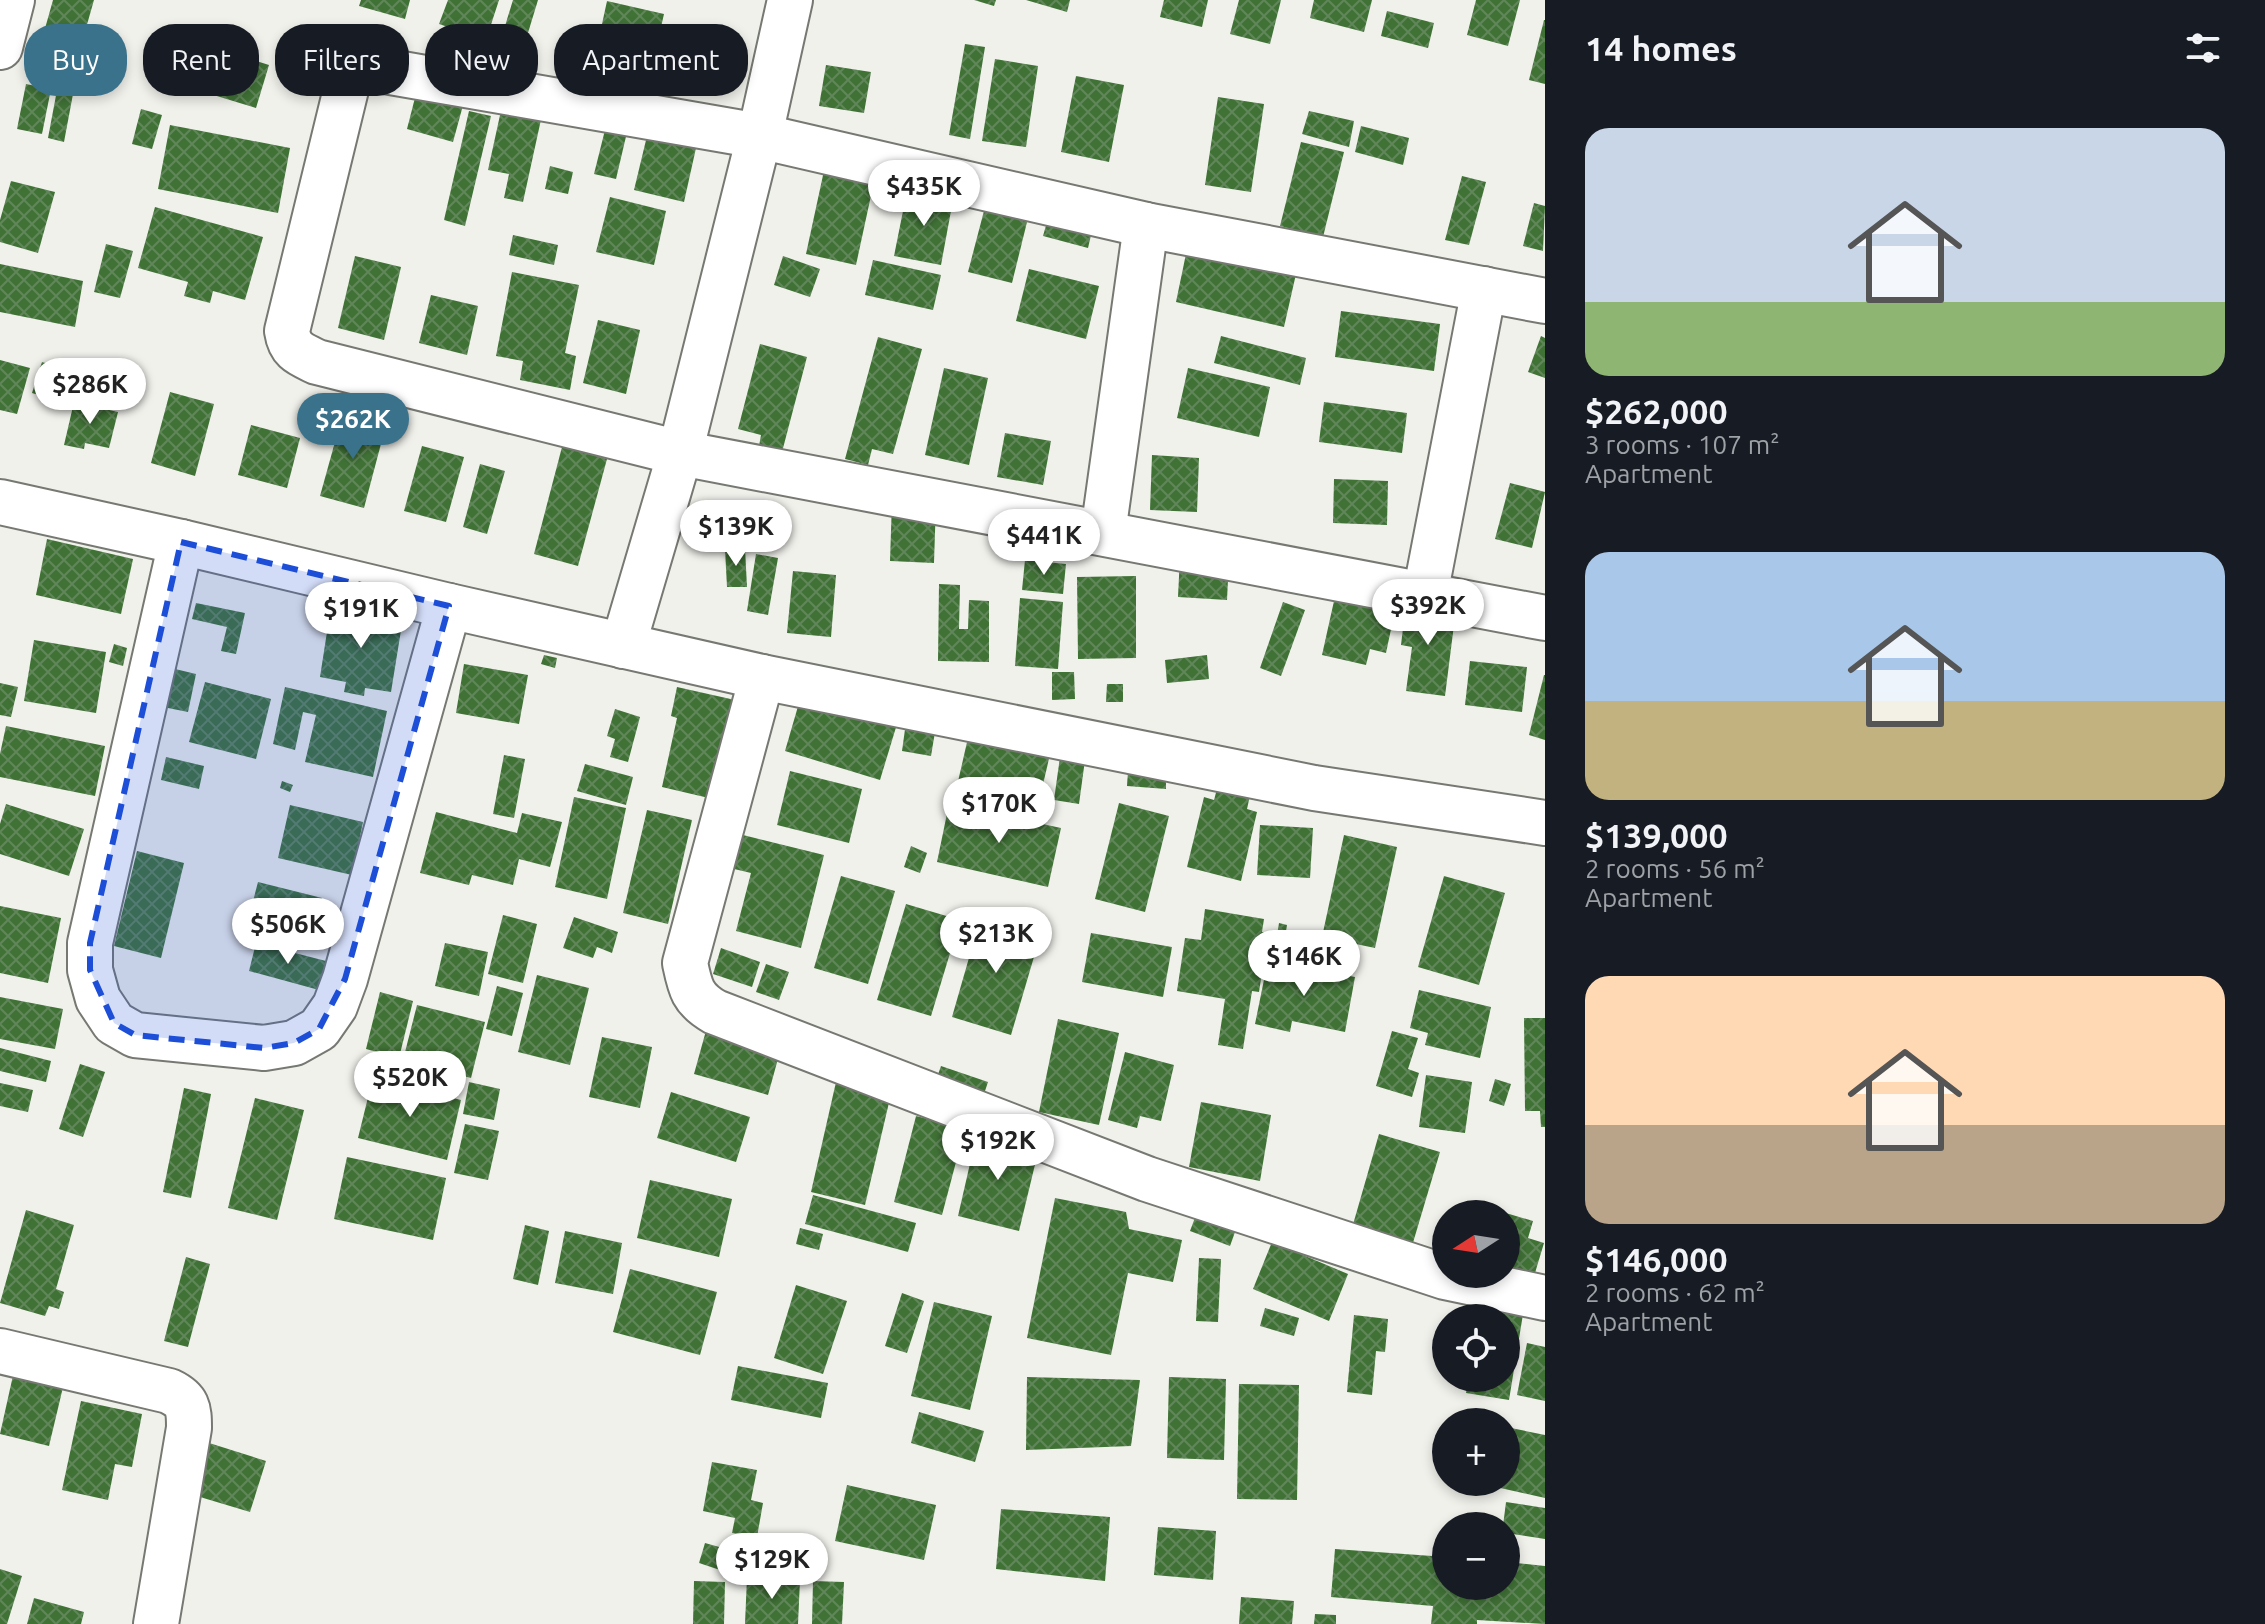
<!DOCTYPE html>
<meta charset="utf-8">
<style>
body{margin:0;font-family:Ubuntu,sans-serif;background:#20242c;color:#f1f3f6;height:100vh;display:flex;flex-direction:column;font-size:30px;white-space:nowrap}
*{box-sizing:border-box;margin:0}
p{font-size:26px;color:#9ea1a6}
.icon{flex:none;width:44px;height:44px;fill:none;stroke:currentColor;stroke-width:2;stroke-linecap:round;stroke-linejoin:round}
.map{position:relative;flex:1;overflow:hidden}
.details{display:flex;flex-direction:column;background:#171b24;width:720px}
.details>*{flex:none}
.banner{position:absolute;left:24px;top:24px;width:760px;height:72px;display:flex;gap:16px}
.needle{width:52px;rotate:258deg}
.tools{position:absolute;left:1432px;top:1200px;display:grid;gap:16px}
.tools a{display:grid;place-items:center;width:88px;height:88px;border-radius:50%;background:#171b24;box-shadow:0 4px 12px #0003;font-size:40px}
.price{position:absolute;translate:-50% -68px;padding:0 18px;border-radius:28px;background:#fff;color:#222;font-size:26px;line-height:52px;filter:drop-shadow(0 2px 4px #0008)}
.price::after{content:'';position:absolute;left:50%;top:48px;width:24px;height:18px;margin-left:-12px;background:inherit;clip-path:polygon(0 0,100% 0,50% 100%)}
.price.active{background:#3a728c;color:#fff}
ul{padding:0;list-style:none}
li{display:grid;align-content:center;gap:16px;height:424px;padding:0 40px}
li span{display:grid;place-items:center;height:248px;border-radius:24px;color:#555}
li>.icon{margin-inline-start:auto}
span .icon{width:144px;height:144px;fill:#fffc;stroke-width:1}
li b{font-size:34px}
h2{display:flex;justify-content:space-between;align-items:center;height:96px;padding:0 40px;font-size:34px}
.tag{padding:0 28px;border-radius:32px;background:#171b24;box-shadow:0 4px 12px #0003;font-size:28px;line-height:72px}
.tag.active{background:#3a728c;color:#fff}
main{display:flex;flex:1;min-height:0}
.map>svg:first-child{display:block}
.building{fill:url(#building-cross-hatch)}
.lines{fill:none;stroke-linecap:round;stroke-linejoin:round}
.street-casing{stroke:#767872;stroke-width:48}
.street{stroke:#fff;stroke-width:44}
.marked{fill:#1d4ed8;fill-opacity:0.2;stroke:#1d4ed8;stroke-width:6;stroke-dasharray:16 10;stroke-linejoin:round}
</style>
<main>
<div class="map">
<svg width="1545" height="1624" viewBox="0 0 1545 1624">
<defs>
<pattern id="building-cross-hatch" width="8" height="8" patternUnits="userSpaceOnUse" patternTransform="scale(2)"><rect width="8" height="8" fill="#407236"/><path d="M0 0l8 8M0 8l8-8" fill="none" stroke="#608659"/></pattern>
</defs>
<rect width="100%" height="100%" fill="#f0f1eb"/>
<g class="building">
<path d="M53,0H94L82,42L44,32Z"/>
<path d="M361,0H410L405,19L359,6Z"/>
<path d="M448,0H499L487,37L492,38L486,55L462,47L466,33L439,24Z"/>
<path d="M513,0H538L524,46L501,39Z"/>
<path d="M974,0H996L994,6Z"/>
<path d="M1026,0H1070L1067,12Z"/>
<path d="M1164,0H1208L1202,27L1160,17Z"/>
<path d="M1239,0H1281L1270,44L1230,34Z"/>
<path d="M1314,0H1372L1364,32L1310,18Z"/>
<path d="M1476,0H1520L1508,46L1467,35Z"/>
<path d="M607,1L664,14L650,75L594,61Z"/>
<path d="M1387,11L1434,23L1428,48L1381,36Z"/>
<path d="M1544,20H1545V84L1529,80Z"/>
<path d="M185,38L269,65L256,108L171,82Z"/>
<path d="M965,44L985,47L970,139L949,135Z"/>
<path d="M677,47L719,58L712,88L669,78Z"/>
<path d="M995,59L1038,66L1026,147L982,141Z"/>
<path d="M826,65L871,72L864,113L819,106Z"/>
<path d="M1076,76L1124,85L1109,162L1061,152Z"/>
<path d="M26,84L51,89L42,134L17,129Z"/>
<path d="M418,86L465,98L453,142L407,129Z"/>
<path d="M57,90L73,94L64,142L48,138Z"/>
<path d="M1218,97L1264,104L1251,192L1205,185Z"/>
<path d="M502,106L542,115L523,202L504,198L509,174L488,170Z"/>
<path d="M141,109L162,115L152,149L132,144Z"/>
<path d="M469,111L491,116L465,226L444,220Z"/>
<path d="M1309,111L1354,121L1349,147L1302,134Z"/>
<path d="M607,122L628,128L616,179L594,174Z"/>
<path d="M170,125L290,148L278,213L158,189Z"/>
<path d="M1361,126L1409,138L1403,165L1355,152Z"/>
<path d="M647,136L696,148L684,202L634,190Z"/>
<path d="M1301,142L1344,152L1323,237L1280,226Z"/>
<path d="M550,166L573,172L568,194L545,189Z"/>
<path d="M825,166L875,177L856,265L806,254Z"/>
<path d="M1462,176L1486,182L1469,245L1445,240Z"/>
<path d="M11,181L55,192L38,253L0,242V220Z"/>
<path d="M907,191L953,200L941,265L894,256Z"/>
<path d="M610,197L666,211L654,265L596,252Z"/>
<path d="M1534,203L1545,206L1543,251L1523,246Z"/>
<path d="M155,207L263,237L245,300L213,291L210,303L184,296L188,282L138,268Z"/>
<path d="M985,207L1028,218L1012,283L968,272Z"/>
<path d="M1049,215L1093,227L1088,248L1043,236Z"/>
<path d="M513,235L558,245L554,265L509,255Z"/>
<path d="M106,244L133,251L120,298L94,292Z"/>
<path d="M1187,249L1296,274L1284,327L1176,302Z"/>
<path d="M355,256L401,267L384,340L338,328Z"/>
<path d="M783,256L820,269L810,297L774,285Z"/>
<path d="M873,260L941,275L933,310L865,295Z"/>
<path d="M0,264L83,281L75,327L0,312Z"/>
<path d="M1029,269L1099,286L1086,339L1016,321Z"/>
<path d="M512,272L579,285L565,353L576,356L570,390L520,380L523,361L496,356Z"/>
<path d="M431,295L478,306L467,355L419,343Z"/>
<path d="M1341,311L1440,324L1434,371L1335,357Z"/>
<path d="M598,320L640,330L626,394L583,383Z"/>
<path d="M1221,336L1306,358L1300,385L1214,363Z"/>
<path d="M1541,336L1545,338V378L1528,372Z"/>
<path d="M878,337L922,349L893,454L872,449L868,465L845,459Z"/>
<path d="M760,344L807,357L782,452L759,446L761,435L738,429Z"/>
<path d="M0,360L30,368L17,414L0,410Z"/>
<path d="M42,362L67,370L58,401L32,393Z"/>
<path d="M944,368L988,378L969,465L925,455Z"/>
<path d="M1188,368L1270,387L1259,437L1177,418Z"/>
<path d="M170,392L214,404L195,476L151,463Z"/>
<path d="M74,402L118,412L109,448L85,443L84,449L64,445Z"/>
<path d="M1324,402L1407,413L1402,453L1319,442Z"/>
<path d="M343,413L386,425L364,508L320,496Z"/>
<path d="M251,425L300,438L287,488L238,475Z"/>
<path d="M1005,433L1051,441L1043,485L997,477Z"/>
<path d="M422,446L464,457L446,522L404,511Z"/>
<path d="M562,447L607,459L578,566L534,554Z"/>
<path d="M1152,455L1199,458L1197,512L1150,510Z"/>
<path d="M480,464L505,471L487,534L463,527Z"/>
<path d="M1334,479L1388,481L1387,525L1333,523Z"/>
<path d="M1510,483L1545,492L1532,548L1495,539Z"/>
<path d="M892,501L936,502L934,563L890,561Z"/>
<path d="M47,539L133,559L121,614L36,595Z"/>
<path d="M745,548L747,587H727L725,549Z"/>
<path d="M756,554L778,558L768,615L747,611Z"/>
<path d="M1180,556L1229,559L1227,600L1178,597Z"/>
<path d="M1025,560L1066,564L1063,594L1022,590Z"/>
<path d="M793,571L836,575L831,637L787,633Z"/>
<path d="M1136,576V658L1078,659L1077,577Z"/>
<path d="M1338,583L1398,596L1386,653L1370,649L1366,665L1322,655Z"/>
<path d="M939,584L960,585L959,629H968L969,600L989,601V662L938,661Z"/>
<path d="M1020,598L1063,602L1058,669L1015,666Z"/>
<path d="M1283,602L1305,610L1281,676L1260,668Z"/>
<path d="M196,603L245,613L236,654L221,651L227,627L192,619Z"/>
<path d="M1406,603L1456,609L1445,696L1406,691L1412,647L1401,645Z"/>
<path d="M331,606L403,618L391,692L365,688L364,696L344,692L346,682L320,677Z"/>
<path d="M34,640L106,652L96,713L24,701Z"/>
<path d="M114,644L127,648L123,666L109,662Z"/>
<path d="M544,655L557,658L555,668L541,664Z"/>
<path d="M1207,655L1209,679L1167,683L1165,660Z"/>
<path d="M1470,661L1527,667L1522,712L1465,705Z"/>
<path d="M464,664L528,675L519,724L456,713Z"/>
<path d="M171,668L196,674L188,712L163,707Z"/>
<path d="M1052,672H1074L1075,699L1052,700Z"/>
<path d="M1544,675H1545V740L1529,735Z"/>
<path d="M205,682L271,699L256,759L189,742Z"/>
<path d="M0,683L18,687L11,717L0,715Z"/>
<path d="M1107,684H1123V702H1106Z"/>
<path d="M285,687L387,711L373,777L305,762L316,715L303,712L295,750L273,744Z"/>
<path d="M677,687L744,702L713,799L662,787L677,718L671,716Z"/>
<path d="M801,696L897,724L880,780L785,751Z"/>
<path d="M615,709L640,717L628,762L610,757L615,739L607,736Z"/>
<path d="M907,715L937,720L931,756L902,751Z"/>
<path d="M6,726L105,746L95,796L0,777V754Z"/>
<path d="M970,729L1051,750L1038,806L957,786Z"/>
<path d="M504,755L525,759L514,818L493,814Z"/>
<path d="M166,757L204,766L199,789L161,780Z"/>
<path d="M1060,757L1085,760L1079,804L1054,800Z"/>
<path d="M585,764L633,777L626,805L577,791Z"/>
<path d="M790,771L862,789L849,843L777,825Z"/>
<path d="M1128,771L1166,773V789L1127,786Z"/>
<path d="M1221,774L1253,782L1247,809L1257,812L1241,881L1187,867L1204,797L1214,800Z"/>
<path d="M282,781L293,785L290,792L280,788Z"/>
<path d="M574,797L626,808L607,899L555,887Z"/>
<path d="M1119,803L1169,816L1145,912L1095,899Z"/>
<path d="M6,804L84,829L69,876L0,854V824Z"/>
<path d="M949,804L1061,828L1048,887L937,862Z"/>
<path d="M290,805L363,822L352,875L278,858Z"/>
<path d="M647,810L692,820L668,924L623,913Z"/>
<path d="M436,812L517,833L522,813L562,822L550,867L519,859L513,885L472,875L469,885L420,873Z"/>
<path d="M1260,825L1313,828L1310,878L1257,875Z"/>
<path d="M739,834L824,855L801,948L736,931L751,873L730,868Z"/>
<path d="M1344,835L1397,847L1375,948L1322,937Z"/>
<path d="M911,846L927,853L920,873L904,867Z"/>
<path d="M137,851L184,863L161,958L114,946Z"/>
<path d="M841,876L895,891L868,984L814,968Z"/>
<path d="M1444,876L1505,893L1479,985L1418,967Z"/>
<path d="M258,882L322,898L311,944L246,928Z"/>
<path d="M906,904L960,920L931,1016L877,1000Z"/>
<path d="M0,906L61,918L48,983L0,973Z"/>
<path d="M1205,909L1264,919L1262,932L1277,935L1279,923L1287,925L1283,950L1266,947L1259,992L1252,991L1243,1049L1218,1045L1225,999L1177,991L1185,938L1201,940Z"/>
<path d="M503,915L537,924L523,983L488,974Z"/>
<path d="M981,916L1041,933L1011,1035L952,1017Z"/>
<path d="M574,917L618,932L612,953L597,947L593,958L563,948Z"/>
<path d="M1091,933L1172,947L1163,997L1082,982Z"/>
<path d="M256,943L326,961L319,990L249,971Z"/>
<path d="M445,943L488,952L479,996L435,986Z"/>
<path d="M721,948L760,962L752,987L713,974Z"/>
<path d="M1268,960L1355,977L1345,1032L1292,1021L1290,1032L1255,1024Z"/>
<path d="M766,964L789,972L779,1000L756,992Z"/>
<path d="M537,975L589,988L570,1065L518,1052Z"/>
<path d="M497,986L523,993L512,1036L486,1029Z"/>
<path d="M1419,990L1491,1007L1480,1058L1425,1045L1428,1033L1410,1028Z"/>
<path d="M380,992L413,1001L399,1058L366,1049Z"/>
<path d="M0,997L63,1009L55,1049L0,1039Z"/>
<path d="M417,1005L485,1022L471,1078L403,1060Z"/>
<path d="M1524,1018H1545V1127H1541L1540,1111H1525Z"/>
<path d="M1058,1019L1119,1033L1099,1125L1039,1112Z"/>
<path d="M707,1027L781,1048L768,1095L694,1074Z"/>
<path d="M1392,1031L1418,1038L1408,1069L1419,1073L1412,1097L1376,1086Z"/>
<path d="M602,1037L652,1047L640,1108L589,1097Z"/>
<path d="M0,1048L51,1061L46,1082L0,1071Z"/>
<path d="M1125,1052L1174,1065L1161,1121L1140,1116L1137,1128L1108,1120Z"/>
<path d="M80,1064L105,1072L83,1137L59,1129Z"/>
<path d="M941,1066L988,1082L981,1103L934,1086Z"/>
<path d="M1426,1075L1472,1082L1465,1133L1419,1127Z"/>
<path d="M373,1077L461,1100L447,1160L358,1138Z"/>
<path d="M1495,1079L1511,1084L1504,1106L1489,1101Z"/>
<path d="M469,1082L500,1089L494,1120L463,1114Z"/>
<path d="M836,1082L891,1094L865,1205L811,1192Z"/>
<path d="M0,1083L33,1090L28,1112L0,1106Z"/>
<path d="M184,1088L211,1094L191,1198L163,1192Z"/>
<path d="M671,1092L750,1117L736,1162L657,1138Z"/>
<path d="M255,1098L304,1110L277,1220L228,1208Z"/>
<path d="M1201,1102L1271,1115L1260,1181L1189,1167Z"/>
<path d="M916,1116L965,1128L942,1215L894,1202Z"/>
<path d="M465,1124L499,1131L488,1180L454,1173Z"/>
<path d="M977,1133L1039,1148L1019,1231L958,1216Z"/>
<path d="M1379,1134L1440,1152L1412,1246L1352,1228Z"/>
<path d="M347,1157L446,1178L433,1240L334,1219Z"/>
<path d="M650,1180L732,1199L719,1257L637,1238Z"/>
<path d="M813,1195L916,1223L908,1252L805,1224Z"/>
<path d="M1055,1198L1126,1212L1129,1229L1182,1240L1173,1282L1128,1273L1111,1355L1027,1338Z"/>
<path d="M1472,1203L1533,1221L1528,1238L1544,1243L1532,1283L1506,1276V1214H1468Z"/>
<path d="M1199,1207L1239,1221L1230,1246L1190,1231Z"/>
<path d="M26,1210L74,1225L56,1289L64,1292L59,1309L49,1306L45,1316L0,1303Z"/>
<path d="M525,1225L549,1231L538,1285L513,1279Z"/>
<path d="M800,1228L823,1234L819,1250L796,1244Z"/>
<path d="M565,1231L622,1243L613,1294L555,1283Z"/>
<path d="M1272,1242L1348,1274L1329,1321L1253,1289Z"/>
<path d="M186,1257L210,1264L188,1347L164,1341Z"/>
<path d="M1199,1258L1221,1259L1218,1322L1196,1321Z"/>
<path d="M630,1269L717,1292L700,1355L613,1332Z"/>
<path d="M796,1285L847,1301L823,1374L774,1358Z"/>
<path d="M902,1293L924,1301L907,1353L885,1346Z"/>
<path d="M1482,1301L1524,1308L1509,1400L1466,1393L1469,1378H1506V1318H1479Z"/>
<path d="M934,1302L992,1316L970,1410L911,1396Z"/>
<path d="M1265,1308L1299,1318L1294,1336L1260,1326Z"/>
<path d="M1354,1315L1388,1319L1385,1352L1376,1351L1372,1395L1347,1392Z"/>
<path d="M1527,1343L1545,1347V1401L1517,1395Z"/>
<path d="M738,1366L828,1383L821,1418L731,1400Z"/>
<path d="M14,1371L64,1383L49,1446L0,1434Z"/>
<path d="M1027,1377L1140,1380L1131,1446L1026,1450Z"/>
<path d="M1169,1377L1226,1379L1224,1460L1167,1458Z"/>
<path d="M1239,1384L1299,1385L1297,1500L1237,1499Z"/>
<path d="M81,1401L142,1414L132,1467L115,1464L108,1500L62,1490Z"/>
<path d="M919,1412L984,1431L975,1462L911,1443Z"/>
<path d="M1506,1427L1545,1435V1498L1478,1483L1506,1482Z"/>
<path d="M206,1442L266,1461L250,1512L190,1494Z"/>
<path d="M712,1462L757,1470L751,1500L763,1503L757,1537L732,1533L735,1518L703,1511Z"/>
<path d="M847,1485L936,1505L924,1560L835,1541Z"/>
<path d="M1506,1502L1545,1508V1539L1506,1533V1526H1503Z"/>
<path d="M1001,1509L1110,1517L1105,1581L996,1569Z"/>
<path d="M1158,1527L1216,1531L1213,1580L1154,1575Z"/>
<path d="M705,1543L730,1550L723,1571L699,1563Z"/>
<path d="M1335,1549L1446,1557V1586H1506V1562L1545,1566V1624L1477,1620V1624H1431L1433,1606L1331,1597Z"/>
<path d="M0,1569L22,1576L7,1624H0Z"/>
<path d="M747,1577L800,1580L798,1624H745Z"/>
<path d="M694,1581L725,1582L724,1624H693Z"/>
<path d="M813,1581L844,1582L842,1624H812Z"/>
<path d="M1241,1597L1294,1601L1292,1624H1239Z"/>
<path d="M34,1598L84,1612L81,1624H27Z"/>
<path d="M1315,1614L1336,1615V1624H1314Z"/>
</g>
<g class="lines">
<defs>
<g id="street">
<path d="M0,47L12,0"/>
<path d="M1545,301L1146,225L759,136L379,70L359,73L348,81L287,331C290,351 300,354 317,362L680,453L1545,618"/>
<path d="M0,502L181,542L449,606L762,677L1314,788L1545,823"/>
<path d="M1103,533L1146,225"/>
<path d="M181,542L90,943V970L98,999L114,1023L135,1035L264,1048L294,1043L319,1029L335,1006L345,979L449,606"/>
<path d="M1425,595L1484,289"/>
<path d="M623,646L680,453L764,117L790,0"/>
<path d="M762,677L685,963C690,987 692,999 715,1012L1147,1179L1445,1277L1545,1298"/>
<path d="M0,1351L169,1391C188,1400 189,1408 189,1428L156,1624"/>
</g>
</defs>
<use href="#street" class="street-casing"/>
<use href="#street" class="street"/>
</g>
<path class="marked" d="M181,542L449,606L345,979L319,1029L294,1043L264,1048L135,1035L114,1023L90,970V943Z"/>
</svg>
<div class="tools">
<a><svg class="needle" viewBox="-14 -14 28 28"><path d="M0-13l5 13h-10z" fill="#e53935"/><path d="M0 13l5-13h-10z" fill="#9ea1a6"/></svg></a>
<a><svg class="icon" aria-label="locate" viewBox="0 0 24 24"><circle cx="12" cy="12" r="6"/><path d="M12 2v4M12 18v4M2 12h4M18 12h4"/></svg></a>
<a>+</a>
<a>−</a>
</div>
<b class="price" style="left:924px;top:228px">$435K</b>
<b class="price" style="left:90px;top:426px">$286K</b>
<b class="price active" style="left:353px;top:461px">$262K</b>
<b class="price" style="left:736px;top:568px">$139K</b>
<b class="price" style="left:1044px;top:577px">$441K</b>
<b class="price" style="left:1428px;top:647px">$392K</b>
<b class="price" style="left:361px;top:650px">$191K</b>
<b class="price" style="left:999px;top:845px">$170K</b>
<b class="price" style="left:288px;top:966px">$506K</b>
<b class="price" style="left:996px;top:975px">$213K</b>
<b class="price" style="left:1304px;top:998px">$146K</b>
<b class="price" style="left:410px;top:1119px">$520K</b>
<b class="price" style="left:998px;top:1182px">$192K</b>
<b class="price" style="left:772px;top:1601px">$129K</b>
<div class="banner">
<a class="tag active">Buy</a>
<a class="tag">Rent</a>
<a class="tag">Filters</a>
<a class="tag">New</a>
<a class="tag">Apartment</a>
</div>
</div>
<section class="details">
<h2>14 homes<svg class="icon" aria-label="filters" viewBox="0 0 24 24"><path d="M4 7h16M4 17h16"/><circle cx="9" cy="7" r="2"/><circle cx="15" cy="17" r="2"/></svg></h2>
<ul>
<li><span style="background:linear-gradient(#c9d6e8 70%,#8fb573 0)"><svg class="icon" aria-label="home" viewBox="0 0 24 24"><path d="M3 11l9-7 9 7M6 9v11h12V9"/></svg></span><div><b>$262,000</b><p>3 rooms · 107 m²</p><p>Apartment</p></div></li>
<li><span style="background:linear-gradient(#a9c7e8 60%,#c2b280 0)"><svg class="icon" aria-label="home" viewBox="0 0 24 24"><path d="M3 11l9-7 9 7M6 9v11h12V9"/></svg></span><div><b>$139,000</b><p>2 rooms · 56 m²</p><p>Apartment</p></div></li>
<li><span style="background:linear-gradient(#ffd9b3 60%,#b9a48a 0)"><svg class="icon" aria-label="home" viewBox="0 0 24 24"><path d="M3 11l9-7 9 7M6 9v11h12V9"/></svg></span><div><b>$146,000</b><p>2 rooms · 62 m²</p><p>Apartment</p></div></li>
</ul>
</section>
</main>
